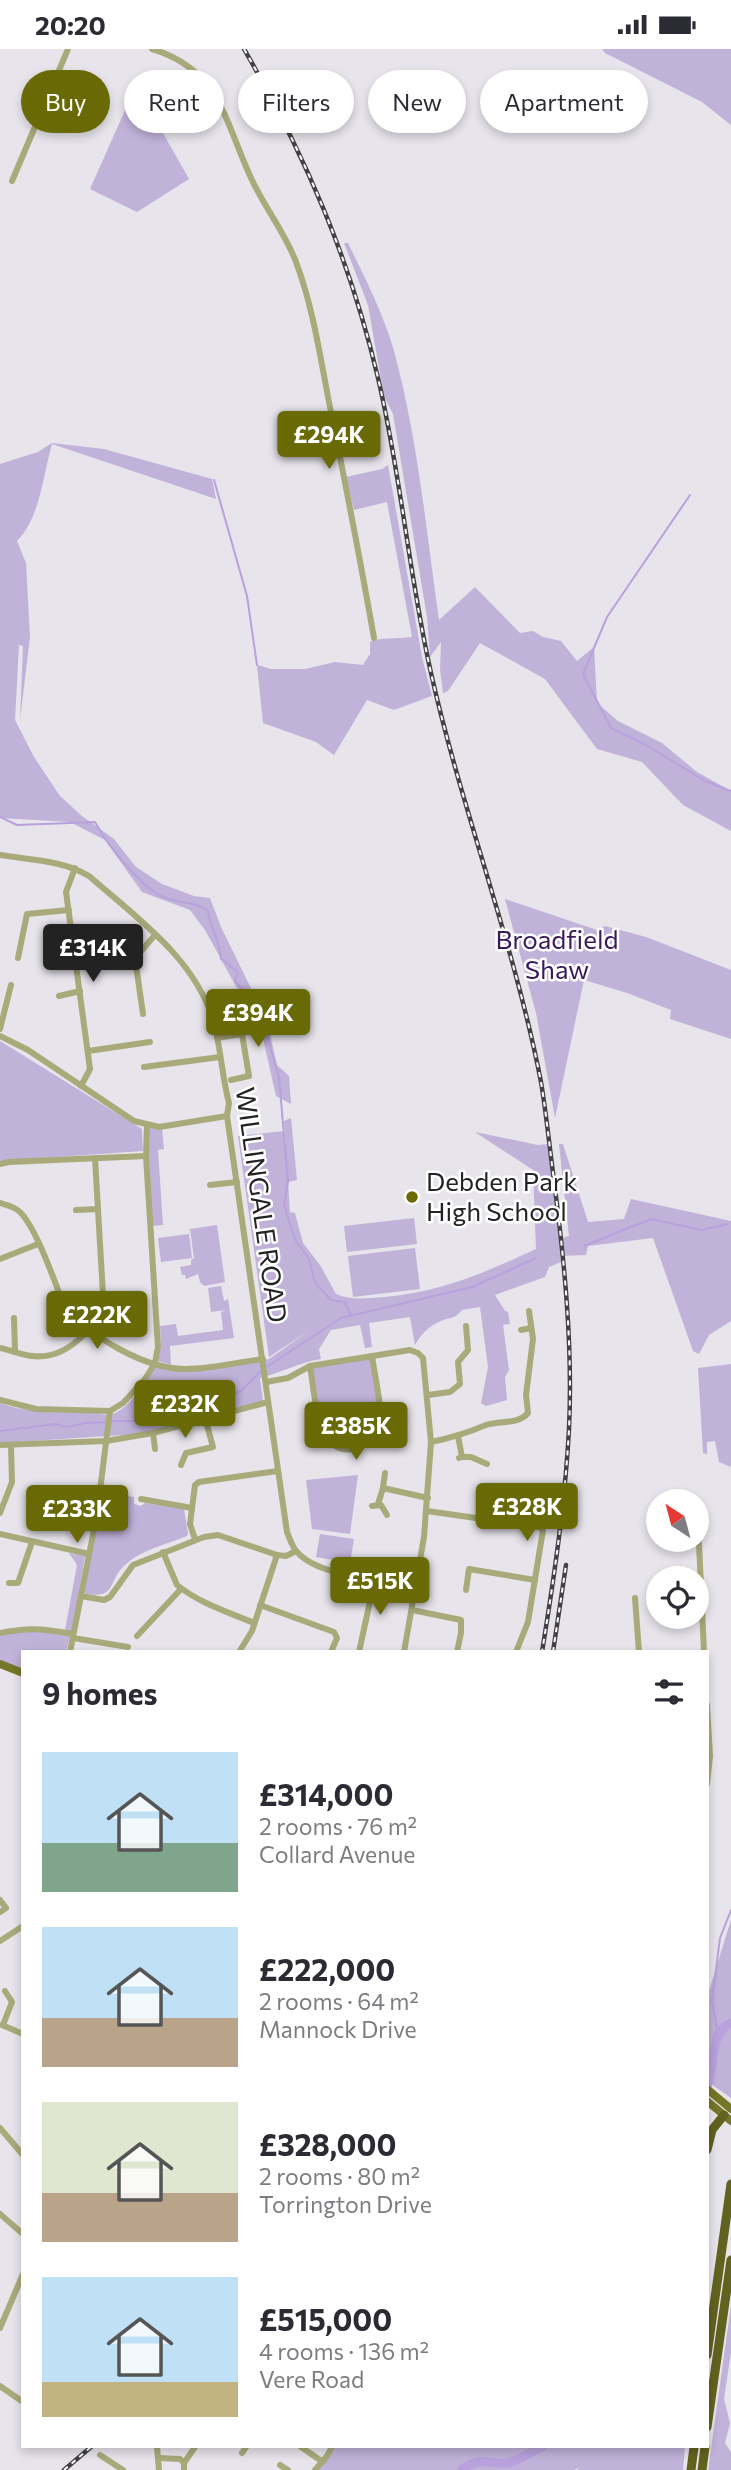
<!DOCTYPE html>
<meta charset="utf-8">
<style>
body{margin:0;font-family:Commissioner,sans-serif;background:#f7f7f7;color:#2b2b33;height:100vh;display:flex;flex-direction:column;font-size:26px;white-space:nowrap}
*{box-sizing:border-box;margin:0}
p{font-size:23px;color:#7c7c81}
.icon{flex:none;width:38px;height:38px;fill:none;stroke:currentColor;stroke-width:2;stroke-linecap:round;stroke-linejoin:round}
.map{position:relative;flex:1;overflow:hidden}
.sheet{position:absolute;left:21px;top:1601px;width:688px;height:798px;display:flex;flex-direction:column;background:#fff;border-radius:0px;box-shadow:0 4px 10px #0003}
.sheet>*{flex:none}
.hud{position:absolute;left:21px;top:21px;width:690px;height:63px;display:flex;gap:14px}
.needle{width:46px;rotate:324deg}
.fabs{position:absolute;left:646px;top:1440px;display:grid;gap:14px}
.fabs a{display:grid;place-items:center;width:63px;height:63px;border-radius:50%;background:#fff;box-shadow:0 4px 10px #0003;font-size:35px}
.price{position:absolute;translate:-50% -60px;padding:0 16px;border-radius:7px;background:#696905;color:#fff;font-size:23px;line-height:46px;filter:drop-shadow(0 2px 4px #0008)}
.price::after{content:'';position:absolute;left:50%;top:42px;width:21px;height:16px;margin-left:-10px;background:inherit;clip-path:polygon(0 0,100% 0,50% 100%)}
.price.on{background:#222;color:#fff}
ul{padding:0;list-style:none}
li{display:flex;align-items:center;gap:21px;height:175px;padding:0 21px}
li span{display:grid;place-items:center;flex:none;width:196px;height:140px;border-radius:0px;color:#555}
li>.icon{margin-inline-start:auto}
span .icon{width:84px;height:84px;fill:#fffc;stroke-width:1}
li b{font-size:30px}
h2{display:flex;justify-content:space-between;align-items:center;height:84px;padding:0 21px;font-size:30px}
.pill{padding:0 24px;border-radius:32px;background:#fff;box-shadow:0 4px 10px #0003;font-size:24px;line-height:63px}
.pill.on{background:#696905;color:#fff}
.status{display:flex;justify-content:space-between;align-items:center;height:49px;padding:0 35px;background:#fff;direction:ltr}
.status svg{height:19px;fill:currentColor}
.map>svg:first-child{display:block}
.green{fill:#c0b2d9}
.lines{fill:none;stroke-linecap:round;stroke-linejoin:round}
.stream{stroke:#b8a1dc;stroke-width:2}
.river{stroke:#b8a1dc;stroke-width:9}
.minor{stroke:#a9aa7a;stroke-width:6}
.major{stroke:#767628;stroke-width:8}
.highway{stroke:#62621f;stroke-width:9}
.rail-casing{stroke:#434144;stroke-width:4.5}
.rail{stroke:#fff;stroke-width:2;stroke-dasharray:5;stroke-linecap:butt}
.poi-dot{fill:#696905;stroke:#fff;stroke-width:2.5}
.labels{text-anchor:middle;stroke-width:5;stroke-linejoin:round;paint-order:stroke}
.park-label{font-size:26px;fill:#39185c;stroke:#fff}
.poi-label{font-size:26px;fill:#232224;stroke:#fff;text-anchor:start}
.street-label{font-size:26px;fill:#232224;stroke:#fff}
</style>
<div class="status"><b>20:20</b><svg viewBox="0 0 49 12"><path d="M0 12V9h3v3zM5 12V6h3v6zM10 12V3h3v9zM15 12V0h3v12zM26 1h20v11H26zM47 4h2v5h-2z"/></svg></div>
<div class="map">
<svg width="731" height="2421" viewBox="0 0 731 2421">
<rect width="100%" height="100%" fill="#e7e4eb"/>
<g class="green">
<path d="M602,0H731V76L702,53L605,4Z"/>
<path d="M127,57L159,77L189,130L137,163L90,140Z"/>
<path d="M344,194H348C365,229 383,264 394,302C418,390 426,481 439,571L475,538L520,584L533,582L543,588L561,592L577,612L594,598L597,654L618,672L662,694L697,723L731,742V782L683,756L642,713L597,700L545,630L480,594L448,642L443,644L440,621L441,593L430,608L427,568L393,365L384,347L368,256Z"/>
<path d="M52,394L104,400L212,430L216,450L52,395C43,426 40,469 17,492L26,514L30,588L20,671L23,597L14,594L19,596L15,671L34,708L60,747L82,767L114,790L136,818L162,835L194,847L210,849L221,878L267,972L277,1016L289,1027L291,1055L276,1047L262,985L205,881L190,861L142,843L105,791L70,773L0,769V415L38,403Z"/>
<path d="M388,416L422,608L432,647L394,661L367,651L334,706L316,693L263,674L257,616L271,620H305L335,613L363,616L370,605V593C379,588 400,590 412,588L387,453L354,461L346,428L382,420Z"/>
<path d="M505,850L597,881L605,877L646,888L731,921V990L670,970L671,961L627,944L584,931L555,1069L536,964Z"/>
<path d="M0,992L142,1080L143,1102L0,1112Z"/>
<path d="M291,1069L297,1131L288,1133L290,1163L295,1164L303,1194L320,1216L336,1245C353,1252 367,1249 385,1248C444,1242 484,1224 536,1200L533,1121L475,1083L538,1096L548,1095L559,1190L569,1187L559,1095H563L588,1173L624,1170L631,1150L731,1172V1272L709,1286L699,1305L693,1302L653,1189L588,1197L586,1206L560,1207L561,1213L549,1218L545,1228L495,1246L505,1262L508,1263L510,1275L503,1276L509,1321L505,1328L507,1351L486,1357L481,1354L488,1318L480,1258L462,1261C455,1270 450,1268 441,1272C429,1277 421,1285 415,1296L410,1268L369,1274L372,1298L365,1299L360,1276L331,1281L319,1300L321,1310C300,1313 281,1324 260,1329L263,1352L139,1385L0,1394V1354C29,1365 61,1363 91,1364C97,1364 107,1367 113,1365C128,1360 149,1330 156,1317L170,1321L259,1312L269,1310L310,1281L269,1308L238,1087L284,1082L286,1100L284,1072Z"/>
<path d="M149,1078L162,1079L164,1100L158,1101L163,1176L152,1177L147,1107Z"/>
<path d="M414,1169L417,1195L347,1203L344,1177Z"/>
<path d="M217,1176L225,1233L204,1237L200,1233L198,1225L186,1230L185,1226H182L180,1218L191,1216V1211L194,1209L190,1180Z"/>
<path d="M189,1185L192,1209L161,1213L158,1189Z"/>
<path d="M415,1199L420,1240L353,1248L348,1207Z"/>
<path d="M221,1237L224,1252L228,1250L234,1289L170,1297L171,1316L158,1312L161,1298L160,1277L176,1275L178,1287L223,1281L221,1263L226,1261L211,1263L208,1239Z"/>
<path d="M372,1307L381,1372L365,1396L336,1398L321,1378L310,1317Z"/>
<path d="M731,1315V1418L719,1413L715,1392L707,1393V1405L703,1404L698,1319Z"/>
<path d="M358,1426L350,1485L312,1480L306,1431Z"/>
<path d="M104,1443L134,1448V1455L141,1457L145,1454L184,1460L188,1484L187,1487C167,1495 142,1501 126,1515C107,1531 118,1550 86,1545L84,1542Z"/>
<path d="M320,1485L354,1490L350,1514L316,1508Z"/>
<path d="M69,1504L85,1507L72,1583L65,1581L77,1516Z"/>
<path d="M24,1579L71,1584L66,1603H23V1622L0,1614V1584Z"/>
<path d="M731,1871V2049L707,2032V1948Z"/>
<path d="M731,2256V2303L724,2350L730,2374L725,2394L731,2403V2421H708Z"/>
<path d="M332,2398H685L683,2421H577L579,2419L574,2421H315Z"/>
</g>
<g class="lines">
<g class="stream">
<path d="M214,431L247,547L257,616"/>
<path d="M690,446L607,568L583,625L611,679L646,696L705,732L731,742"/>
<path d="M0,768L17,776L95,773C106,794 139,836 161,847C177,855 194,851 208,862C210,881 220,889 221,910L238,923L235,932L246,944L264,977L279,1028L288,1133L284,1155L289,1172L296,1192L309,1210L315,1234L331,1251L345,1253L351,1267"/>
<path d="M584,1197L651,1170L702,1181L728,1175"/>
<path d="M265,1319L341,1269L472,1238L536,1209"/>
<path d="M111,1372H156L174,1361L194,1363L241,1342L261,1322"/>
<path d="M0,1382L56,1375L67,1378L85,1374L106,1373"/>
<path d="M718,1985L712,1952L720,1889L731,1861"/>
<path d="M707,2034L709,2032"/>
</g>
<g class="river">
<path d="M707,2037C715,2017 709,1983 731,1974"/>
<path d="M461,2421C482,2404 497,2419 512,2413C522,2409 532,2402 543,2398"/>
</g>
<g class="minor">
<path d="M152,0C220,20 225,73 251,129C264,158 285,183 296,213C313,258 320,307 329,353C345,432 360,510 374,589"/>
<path d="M12,132L68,0"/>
<path d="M0,806C31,811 62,811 89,827C137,869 196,910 214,974C221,1000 222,1028 229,1054L227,1067L287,1483C290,1490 292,1498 297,1503C320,1529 383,1530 417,1533"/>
<path d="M75,819L66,843L90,1020L81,1037"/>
<path d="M18,909L27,865L69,861"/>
<path d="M59,947L80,942"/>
<path d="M143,965L135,909L155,886"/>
<path d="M0,980L11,936"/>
<path d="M0,987L28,1001L134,1072L159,1078L227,1067"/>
<path d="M217,989L242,985L249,1027L231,1031"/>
<path d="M88,1002L150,993"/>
<path d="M144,1018L220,1008"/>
<path d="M0,1115L9,1113L146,1107"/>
<path d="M210,1136L237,1133"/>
<path d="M0,1154C7,1156 15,1158 20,1163C37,1180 54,1232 64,1256C88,1287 146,1321 187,1320C212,1320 238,1313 263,1310"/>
<path d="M76,1161L98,1160"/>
<path d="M0,1210L38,1195"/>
<path d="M14,1269L15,1303"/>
<path d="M521,1281L531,1279"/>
<path d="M0,1299C10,1301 21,1306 32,1307C67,1311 98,1279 103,1246L95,1109"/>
<path d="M310,1317C315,1344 316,1417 362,1397C370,1393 380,1381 381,1372C382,1359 374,1322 372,1307"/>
<path d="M266,1333L288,1329L310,1317L410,1301L418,1304L423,1309L431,1393L424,1488L404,1603"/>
<path d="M428,1346L450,1343L460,1335L458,1313L468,1301L466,1277"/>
<path d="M0,1351L36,1360L110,1362L123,1354L145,1330L155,1314L158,1298L146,1107L147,1076"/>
<path d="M153,1384L155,1400"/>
<path d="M458,1387L462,1408L459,1409"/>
<path d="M431,1393C451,1389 467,1384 486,1376C500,1371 518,1376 528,1364L526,1346L533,1290L529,1262"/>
<path d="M0,1396L106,1392L153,1384L268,1353"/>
<path d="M462,1408H471L487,1415"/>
<path d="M181,1416L186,1404L213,1398L205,1369"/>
<path d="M383,1439L385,1424"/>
<path d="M47,1443L99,1453"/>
<path d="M141,1450L192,1459"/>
<path d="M378,1455L383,1439L428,1449"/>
<path d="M372,1457L381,1456L387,1466"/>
<path d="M427,1462L539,1478L543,1481L528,1573L516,1603"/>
<path d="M0,1464L12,1433L11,1397"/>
<path d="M0,1485L89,1505"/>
<path d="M195,1490L190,1475L195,1436L199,1433L278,1422"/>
<path d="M699,1494L704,1603"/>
<path d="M163,1503L177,1536C199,1554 228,1563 254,1574"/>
<path d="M9,1534H18L32,1493"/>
<path d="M466,1541L469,1520L535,1531"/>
<path d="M81,1547L104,1551L110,1548L133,1516L204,1488L218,1486L277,1506L286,1507L296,1502"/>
<path d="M635,1549L639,1603"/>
<path d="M260,1556L334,1583L337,1589L331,1603"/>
<path d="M412,1561L461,1571V1584L457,1603"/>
<path d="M0,1584C32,1578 41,1580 73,1585"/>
<path d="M137,1587L181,1540"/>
<path d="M73,1589L128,1598"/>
<path d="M70,1603L97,1465L110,1362"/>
<path d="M239,1603L252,1582L277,1506"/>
<path d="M359,1603L369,1557L372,1528"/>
<path d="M707,1656L710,1707L707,1735"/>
<path d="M0,1851L6,1859L0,1863"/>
<path d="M0,1892L23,1877"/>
<path d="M2,1976L23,1985"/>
<path d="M3,1976L12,1953L5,1942"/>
<path d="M0,2079L23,2106"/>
<path d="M0,2165L23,2185"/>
<path d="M0,2279L23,2225"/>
<path d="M0,2337L23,2353"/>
<path d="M157,2398L159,2421"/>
<path d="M301,2398L323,2413"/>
<path d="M242,2404L246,2398"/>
<path d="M100,2406L123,2421"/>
<path d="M159,2409L180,2410L184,2414V2421"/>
<path d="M184,2414L195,2398"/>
<path d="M280,2416L288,2421"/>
<path d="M315,2421L327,2407L332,2398"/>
</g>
<g class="major">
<path d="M0,1615L23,1624"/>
<path d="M707,2040L731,2060"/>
<path d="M707,2052L731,2072"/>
</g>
<g class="highway">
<path d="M707,2101L712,2081L724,2066"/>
<path d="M707,2306L731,2135"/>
<path d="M707,2378L731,2211"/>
<path d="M691,2421L694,2398"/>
<path d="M702,2421L705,2398"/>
</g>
<defs>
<g id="rail">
<path d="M244,0C305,106 350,210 378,329C401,426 409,527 431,624C462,762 514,894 541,1033C546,1063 549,1093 553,1124C564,1208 573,1295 569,1380C565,1455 554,1529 542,1603"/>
<path d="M553,1603L566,1516"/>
<path d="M64,2421L91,2398"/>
</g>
</defs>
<use href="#rail" class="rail-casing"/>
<use href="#rail" class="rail"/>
</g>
<circle class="poi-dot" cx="412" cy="1148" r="7"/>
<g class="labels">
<g class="park-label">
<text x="557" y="900">Broadfield<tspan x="557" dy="30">Shaw</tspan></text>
</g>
<g class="poi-label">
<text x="426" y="1142">Debden Park<tspan x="426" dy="30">High School</tspan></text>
</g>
<g class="street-label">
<text transform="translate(261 1156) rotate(82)" y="9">WILLINGALE ROAD</text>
</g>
</g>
</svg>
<div class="fabs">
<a><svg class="needle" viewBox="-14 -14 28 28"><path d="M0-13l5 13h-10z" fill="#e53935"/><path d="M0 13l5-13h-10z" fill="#7c7c81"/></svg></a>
<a><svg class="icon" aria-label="locate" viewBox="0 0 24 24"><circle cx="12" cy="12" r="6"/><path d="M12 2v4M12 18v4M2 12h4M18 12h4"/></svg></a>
</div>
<b class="price" style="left:329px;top:422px">£294K</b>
<b class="price on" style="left:93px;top:935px">£314K</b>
<b class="price" style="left:258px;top:1000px">£394K</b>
<b class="price" style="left:97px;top:1302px">£222K</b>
<b class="price" style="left:185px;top:1391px">£232K</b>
<b class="price" style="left:356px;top:1413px">£385K</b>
<b class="price" style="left:527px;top:1494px">£328K</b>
<b class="price" style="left:77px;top:1496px">£233K</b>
<b class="price" style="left:380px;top:1568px">£515K</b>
<div class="hud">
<a class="pill on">Buy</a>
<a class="pill">Rent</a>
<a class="pill">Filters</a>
<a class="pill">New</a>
<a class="pill">Apartment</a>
</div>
<section class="sheet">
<h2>9 homes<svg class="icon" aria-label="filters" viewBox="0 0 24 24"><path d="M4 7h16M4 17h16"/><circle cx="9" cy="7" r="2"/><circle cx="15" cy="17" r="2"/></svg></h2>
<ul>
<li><span style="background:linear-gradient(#bfe0f5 65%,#7fa58c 0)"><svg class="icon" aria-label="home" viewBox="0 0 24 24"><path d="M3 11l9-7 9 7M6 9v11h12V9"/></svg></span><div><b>£314,000</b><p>2 rooms · 76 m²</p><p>Collard Avenue</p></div></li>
<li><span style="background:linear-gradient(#bfe0f5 65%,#b9a48a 0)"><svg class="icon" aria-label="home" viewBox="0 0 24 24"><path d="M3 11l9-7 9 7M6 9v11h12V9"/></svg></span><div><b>£222,000</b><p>2 rooms · 64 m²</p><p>Mannock Drive</p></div></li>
<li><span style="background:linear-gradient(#dfe7d0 65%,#b9a48a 0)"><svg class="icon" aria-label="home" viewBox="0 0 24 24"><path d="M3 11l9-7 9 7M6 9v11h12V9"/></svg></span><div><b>£328,000</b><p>2 rooms · 80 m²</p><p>Torrington Drive</p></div></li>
<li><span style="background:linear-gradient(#bfe0f5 75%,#c2b280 0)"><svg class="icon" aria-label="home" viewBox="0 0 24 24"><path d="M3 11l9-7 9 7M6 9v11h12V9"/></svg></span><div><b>£515,000</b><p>4 rooms · 136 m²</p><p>Vere Road</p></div></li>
</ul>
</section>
</div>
